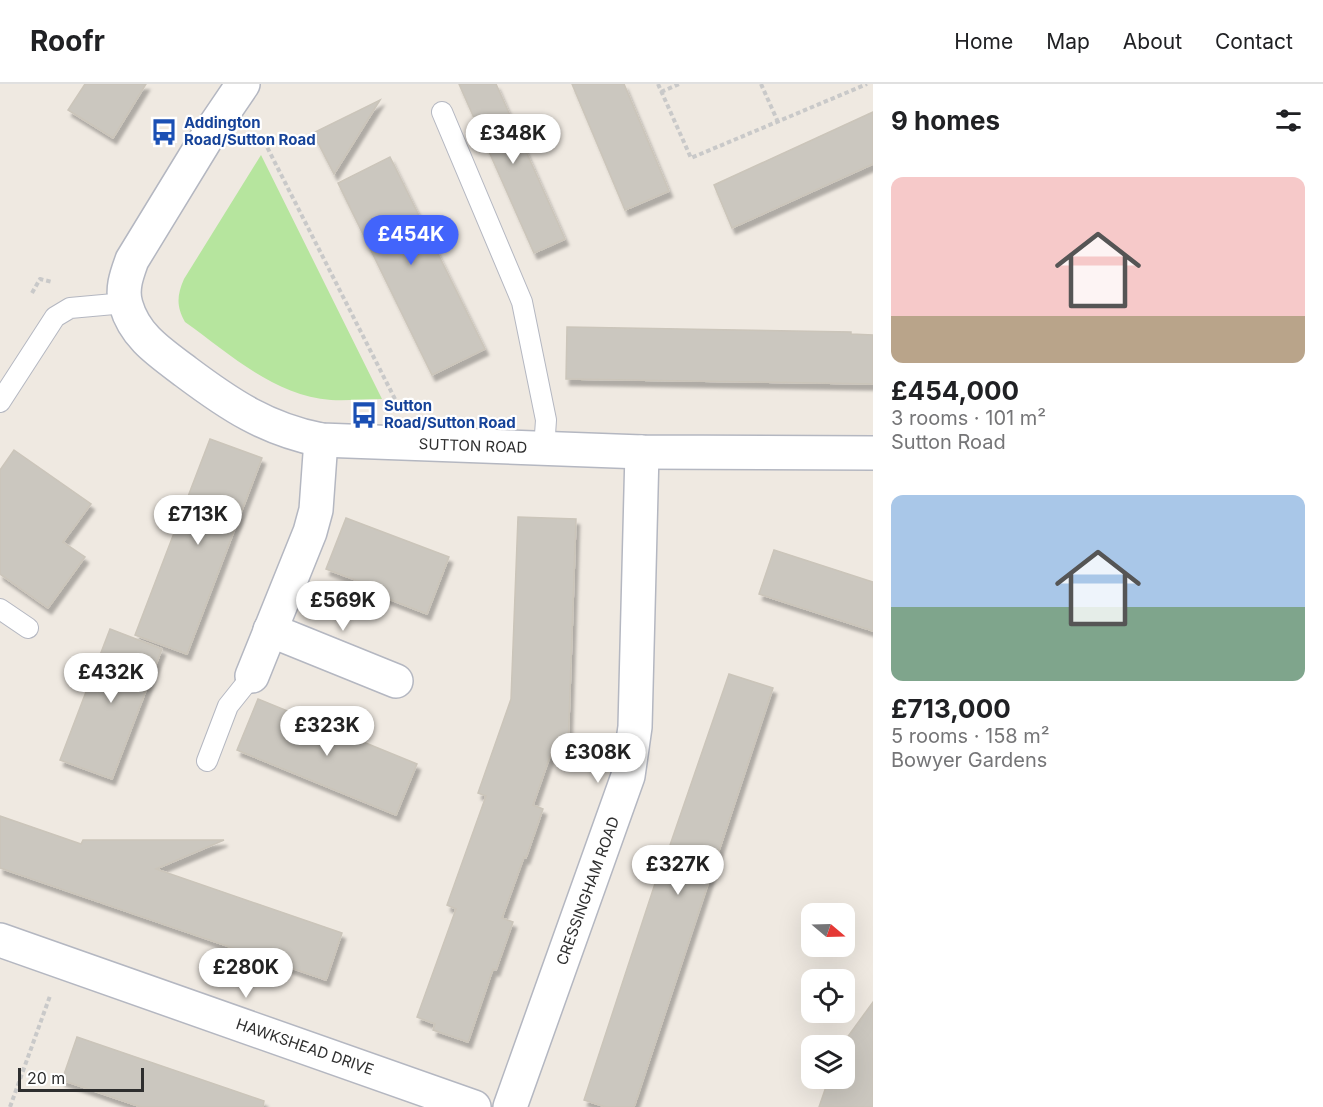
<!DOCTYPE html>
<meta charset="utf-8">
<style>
body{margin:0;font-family:Inter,sans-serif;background:#f2f2f2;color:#202124;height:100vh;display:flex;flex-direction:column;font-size:22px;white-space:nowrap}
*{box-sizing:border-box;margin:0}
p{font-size:20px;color:#757577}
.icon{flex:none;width:33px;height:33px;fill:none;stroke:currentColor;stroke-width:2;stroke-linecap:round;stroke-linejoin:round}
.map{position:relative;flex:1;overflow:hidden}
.side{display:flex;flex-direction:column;background:#fff;width:450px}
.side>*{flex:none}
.needle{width:39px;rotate:109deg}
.fabs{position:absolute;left:801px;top:819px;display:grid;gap:12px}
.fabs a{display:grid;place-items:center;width:54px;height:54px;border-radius:12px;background:#fff;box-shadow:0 6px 24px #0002;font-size:30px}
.scale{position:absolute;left:18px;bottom:15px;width:126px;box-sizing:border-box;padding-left:6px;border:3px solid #2e2e2e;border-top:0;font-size:16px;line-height:21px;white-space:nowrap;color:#2e2e2e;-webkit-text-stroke:4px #fff;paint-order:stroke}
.price{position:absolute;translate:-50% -51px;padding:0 14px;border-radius:21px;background:#fff;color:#222;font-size:20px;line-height:39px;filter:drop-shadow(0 2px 3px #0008)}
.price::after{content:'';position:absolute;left:50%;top:36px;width:18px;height:14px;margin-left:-9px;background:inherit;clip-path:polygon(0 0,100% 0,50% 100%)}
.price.selected{background:#4264fb;color:#fff}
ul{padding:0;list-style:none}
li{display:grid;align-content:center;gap:12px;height:318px;padding:0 18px}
li span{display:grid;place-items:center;height:186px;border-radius:12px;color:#555}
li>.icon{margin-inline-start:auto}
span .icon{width:108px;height:108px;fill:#fffc;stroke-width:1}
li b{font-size:26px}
h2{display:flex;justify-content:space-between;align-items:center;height:72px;padding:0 18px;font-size:26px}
header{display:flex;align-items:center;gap:36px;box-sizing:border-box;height:84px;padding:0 30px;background:#fff;border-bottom:2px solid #e0e0e0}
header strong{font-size:28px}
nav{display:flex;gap:33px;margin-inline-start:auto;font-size:21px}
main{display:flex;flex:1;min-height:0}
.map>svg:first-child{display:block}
.green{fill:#b6e59e}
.building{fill:#cbc7bf;stroke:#cbc5ba;stroke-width:1.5;filter:url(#shadow)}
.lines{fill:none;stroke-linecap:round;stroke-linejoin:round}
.lane-casing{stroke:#b4b7c1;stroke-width:22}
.street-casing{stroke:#b4b7c1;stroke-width:36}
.path{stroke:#c9c9c9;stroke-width:4;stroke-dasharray:4.5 3;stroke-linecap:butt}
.lane{stroke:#fff;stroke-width:20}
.street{stroke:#fff;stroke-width:33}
.labels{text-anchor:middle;stroke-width:4.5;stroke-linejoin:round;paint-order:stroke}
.transit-label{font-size:15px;font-weight:bold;fill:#164399;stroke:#fff;text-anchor:start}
.street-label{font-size:15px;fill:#2e2e2e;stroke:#fff}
</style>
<header>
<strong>Roofr</strong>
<nav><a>Home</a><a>Map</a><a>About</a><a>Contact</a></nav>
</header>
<main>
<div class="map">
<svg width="873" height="1023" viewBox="0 0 873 1023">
<defs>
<filter id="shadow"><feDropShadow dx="3.5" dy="6" stdDeviation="1.5" flood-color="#0004"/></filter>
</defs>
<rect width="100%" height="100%" fill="#efe9e1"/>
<path class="green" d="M261,71L382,315C365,315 347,317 331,316C273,311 230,270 185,238C176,222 177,211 184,195Z"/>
<g class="building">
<path d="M85,0H146L113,54L68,26Z"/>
<path d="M459,0H496L565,155L534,169Z"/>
<path d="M572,0H624L669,107L625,126Z"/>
<path d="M380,16L334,90L313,49Z"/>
<path d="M873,28V80L732,144L714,101Z"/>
<path d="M390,73L485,265L432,291L338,99Z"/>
<path d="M567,243L851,248V250L873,251V300L566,295Z"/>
<path d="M210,355L262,374L187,570L135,551Z"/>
<path d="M14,366L91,420L63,458L85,473L48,524L0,490V386Z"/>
<path d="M518,433L576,435L568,665L554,661L533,721L543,725L526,774L524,773L502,834L513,838L496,886L493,885L468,958L433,946L435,940L417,933L456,825L447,821L486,712L478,709L511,615Z"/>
<path d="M346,434L449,473L427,530L358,503L361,498L326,485Z"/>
<path d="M774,466L873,498V547L759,510Z"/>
<path d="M110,545L162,565L112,695L60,676Z"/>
<path d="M729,590L773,604L634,1023H606L584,1016L667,763L669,764Z"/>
<path d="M258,615L417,680L396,731L237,666Z"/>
<path d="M0,732L81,760L83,756H224L156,785L342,849L326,896L0,784Z"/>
<path d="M873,918V1023H819L829,994H844V962H841Z"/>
<path d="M77,953L264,1017L263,1023H141L62,996Z"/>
</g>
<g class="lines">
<defs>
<g id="lane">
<path d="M442,28L522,218L546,336L544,365"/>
<path d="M0,318L55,233L70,224L125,219"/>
<path d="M0,525L28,544"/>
<path d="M207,677L228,622L252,592"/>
</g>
<g id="street">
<path d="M243,0L209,50L132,176C127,190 121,205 126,221C135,253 161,269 186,288C230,321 266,345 321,356L642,368L873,369"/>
<path d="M270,546L396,597"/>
<path d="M252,592L310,448L316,426L321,356"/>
<path d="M0,856L474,1023"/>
<path d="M510,1023L628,692L635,643L642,368"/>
</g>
</defs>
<use href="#lane" class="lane-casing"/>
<use href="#street" class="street-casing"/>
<g class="path">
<path d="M658,0L691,74L867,0"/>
<path d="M761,0L778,38"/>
<path d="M661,8L679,0"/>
<path d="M264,57L398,321"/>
<path d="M32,209L40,195L52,198"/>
<path d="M10,1023L50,912"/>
</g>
<use href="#lane" class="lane"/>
<use href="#street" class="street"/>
</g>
<defs>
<symbol id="bus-bare" viewBox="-9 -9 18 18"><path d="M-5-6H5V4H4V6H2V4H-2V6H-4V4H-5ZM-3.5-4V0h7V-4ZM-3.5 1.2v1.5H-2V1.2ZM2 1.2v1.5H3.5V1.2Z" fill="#1a4fb4" stroke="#fff" stroke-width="2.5" paint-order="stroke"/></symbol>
</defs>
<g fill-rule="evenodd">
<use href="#bus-bare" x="145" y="29" width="38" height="38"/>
<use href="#bus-bare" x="345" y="312" width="38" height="38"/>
</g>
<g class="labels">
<g class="transit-label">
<text x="184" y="44">Addington<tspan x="184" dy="17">Road/Sutton Road</tspan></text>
<text x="384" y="327">Sutton<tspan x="384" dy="17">Road/Sutton Road</tspan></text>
</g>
<g class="street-label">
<text transform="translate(473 362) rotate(2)" y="5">SUTTON ROAD</text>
<text transform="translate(588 807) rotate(-70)" y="5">CRESSINGHAM ROAD</text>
<text transform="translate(305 963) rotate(19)" y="5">HAWKSHEAD DRIVE</text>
</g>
</g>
</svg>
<div class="fabs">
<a><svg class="needle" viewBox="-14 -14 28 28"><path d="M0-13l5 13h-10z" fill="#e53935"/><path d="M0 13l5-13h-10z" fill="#757577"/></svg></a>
<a><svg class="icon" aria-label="locate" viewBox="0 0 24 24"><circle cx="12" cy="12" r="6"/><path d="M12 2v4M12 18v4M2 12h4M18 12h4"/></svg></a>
<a><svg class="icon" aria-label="layers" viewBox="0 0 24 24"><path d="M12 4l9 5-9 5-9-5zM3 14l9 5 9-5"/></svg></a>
</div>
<div class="scale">20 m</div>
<b class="price" style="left:513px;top:81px">£348K</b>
<b class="price selected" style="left:411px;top:182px">£454K</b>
<b class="price" style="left:198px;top:462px">£713K</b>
<b class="price" style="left:343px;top:548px">£569K</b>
<b class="price" style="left:111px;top:620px">£432K</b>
<b class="price" style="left:327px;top:673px">£323K</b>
<b class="price" style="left:598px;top:700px">£308K</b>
<b class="price" style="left:678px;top:812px">£327K</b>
<b class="price" style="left:246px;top:915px">£280K</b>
</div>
<section class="side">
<h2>9 homes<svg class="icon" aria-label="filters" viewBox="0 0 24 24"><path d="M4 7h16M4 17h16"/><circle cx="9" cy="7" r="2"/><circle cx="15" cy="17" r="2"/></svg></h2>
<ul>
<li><span style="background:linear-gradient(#f6c9c9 75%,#b9a48a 0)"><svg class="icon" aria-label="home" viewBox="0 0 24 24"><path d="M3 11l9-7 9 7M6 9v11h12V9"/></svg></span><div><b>£454,000</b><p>3 rooms · 101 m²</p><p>Sutton Road</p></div></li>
<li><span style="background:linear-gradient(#a9c7e8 60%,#7fa58c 0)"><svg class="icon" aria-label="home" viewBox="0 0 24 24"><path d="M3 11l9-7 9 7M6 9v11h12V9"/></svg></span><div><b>£713,000</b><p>5 rooms · 158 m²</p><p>Bowyer Gardens</p></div></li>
</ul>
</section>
</main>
